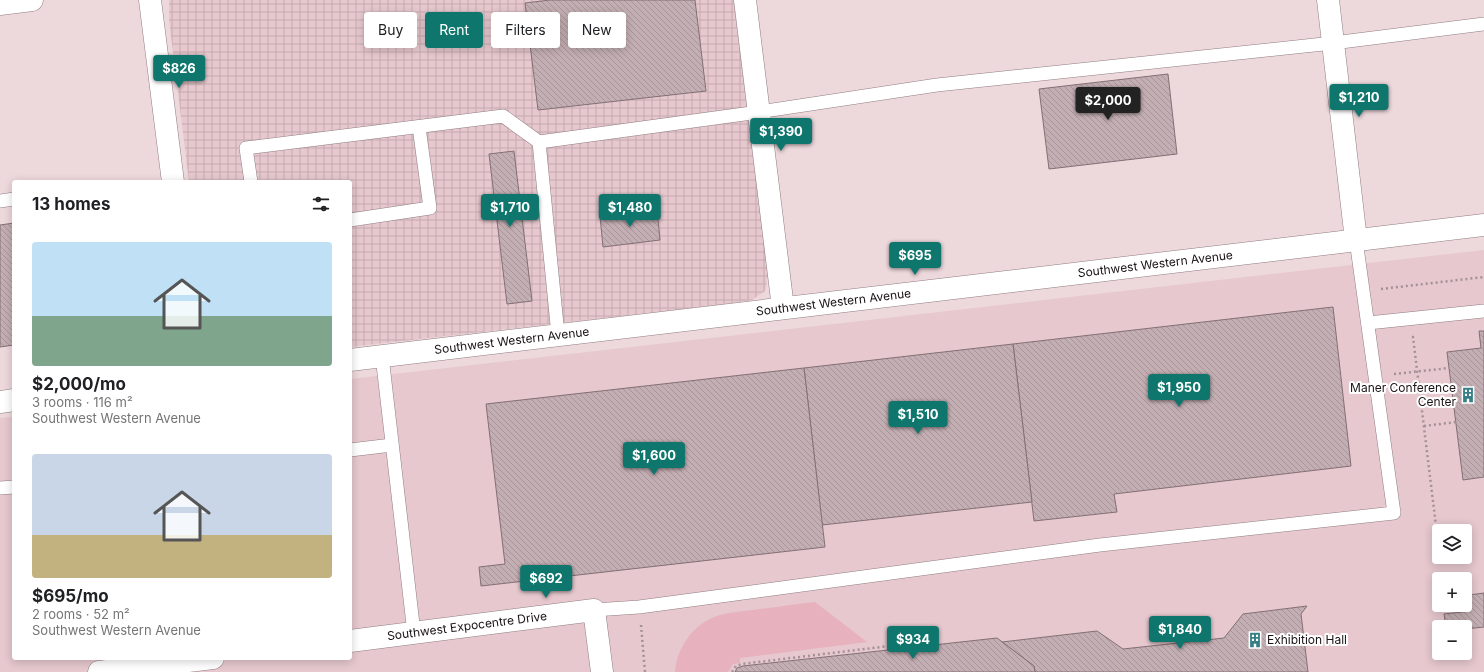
<!DOCTYPE html>
<meta charset="utf-8">
<style>
body{margin:0;font-family:Inter,sans-serif;background:#f2f2f2;color:#202124;height:100vh;display:flex;flex-direction:column;font-size:15px;white-space:nowrap}
*{box-sizing:border-box;margin:0}
p{font-size:13px;color:#757577}
.icon{flex:none;width:22px;height:22px;fill:none;stroke:currentColor;stroke-width:2;stroke-linecap:round;stroke-linejoin:round}
.map{position:relative;flex:1;overflow:hidden}
.details{position:absolute;left:12px;top:180px;width:340px;height:480px;display:flex;flex-direction:column;background:#fff;border-radius:4px;box-shadow:0 2px 10px #0003}
.details>*{flex:none}
.guide{position:absolute;left:364px;top:12px;width:380px;height:36px;display:flex;gap:8px}
.tools{position:absolute;left:1432px;top:524px;display:grid;gap:8px}
.tools a{display:grid;place-items:center;width:40px;height:40px;border-radius:4px;background:#fff;box-shadow:0 2px 10px #0003;font-size:20px}
.price{position:absolute;translate:-50% -34px;padding:0 9px;border-radius:4px;background:#0f766e;color:#fff;font-size:13px;line-height:26px;filter:drop-shadow(0 1px 2px #0008)}
.price::after{content:'';position:absolute;left:50%;top:24px;width:12px;height:9px;margin-left:-6px;background:inherit;clip-path:polygon(0 0,100% 0,50% 100%)}
.price.active{background:#222;color:#fff}
ul{padding:0;list-style:none}
li{display:grid;align-content:center;gap:8px;height:212px;padding:0 20px}
li span{display:grid;place-items:center;height:124px;border-radius:4px;color:#555}
li>.icon{margin-inline-start:auto}
span .icon{width:72px;height:72px;fill:#fffc;stroke-width:1}
li b{font-size:17px}
h2{display:flex;justify-content:space-between;align-items:center;height:48px;padding:0 20px;font-size:17px}
.tag{padding:0 14px;border-radius:4px;background:#fff;box-shadow:0 2px 10px #0003;font-size:14px;line-height:36px}
.tag.active{background:#0f766e;color:#fff}
.map>svg:first-child{display:block}
.built{fill:#e6c8ce;fill-rule:evenodd}
.industrial{fill:url(#industrial-grid)}
.grass{fill:#e7b1be}
.building{fill:url(#building-back-hatch);stroke:#837074}
.lines{fill:none;stroke-linecap:round;stroke-linejoin:round}
.service-casing{stroke:#907d81;stroke-width:14}
.minor-casing{stroke:#907d81;stroke-width:23}
.tertiary-casing{stroke:#907d81;stroke-width:23}
.path{stroke:#a29296;stroke-width:2.5;stroke-dasharray:2 3;stroke-linecap:butt}
.service{stroke:#fff;stroke-width:13}
.minor{stroke:#fff;stroke-width:22}
.tertiary{stroke:#fff;stroke-width:22}
.labels{text-anchor:middle;stroke-width:4;stroke-linejoin:round;paint-order:stroke}
.street-label{font-size:12px;fill:#1a1315;stroke:#fff}
.poi-label{font-size:12px;fill:#1a1315;stroke:#fff;text-anchor:end}
</style>
<div class="map">
<svg width="1484" height="672" viewBox="0 0 1484 672">
<defs>
<pattern id="industrial-grid" width="8" height="8" patternUnits="userSpaceOnUse"><rect width="8" height="8" fill="#e6c8ce"/><path d="M0 4h8M4 0v8" fill="none" stroke="#c5abb0"/></pattern>
<pattern id="building-back-hatch" width="6" height="6" patternUnits="userSpaceOnUse"><rect width="6" height="6" fill="#c3aeb3"/><path d="M-1 5l2 2M0 0l6 6M5-1l2 2" fill="none" stroke="#a79599"/></pattern>
</defs>
<rect width="100%" height="100%" fill="#edd8dc"/>
<path class="built" d="M1484,250V672H0V418L14,417V658H350V379ZM1439,531H1465V557H1439ZM1439,579H1465V605H1439ZM1439,627H1465V653H1439Z"/>
<path class="industrial" d="M169,0H736L768,275L765,291L752,300L734,303L350,347V182H189L169,20Z"/>
<path class="grass" d="M815,602L867,642L740,658V663L733,664L728,672H675C677,648 692,626 714,617C728,612 745,611 760,609C778,607 797,604 815,602Z"/>
<g class="building">
<path d="M550,0H695L706,91L538,110L525,3Z"/>
<path d="M1168,74L1177,154L1049,169L1039,89Z"/>
<path d="M514,151L532,301L507,304L489,154Z"/>
<path d="M657,210L660,240L603,247L600,216Z"/>
<path d="M14,223V345L0,347V225Z"/>
<path d="M1333,307L1351,466L1114,494L1117,512L1034,521L1013,344Z"/>
<path d="M1479,331H1484V477L1463,480L1447,352L1481,348Z"/>
<path d="M1013,344L1032,502L822,525L804,368Z"/>
<path d="M804,368L825,547L481,586L479,567L505,564L486,404Z"/>
<path d="M1484,593V627L1465,629V627H1446L1444,614L1471,611L1469,595Z"/>
<path d="M1307,606L1301,614L1308,672H1035L1034,666L1002,642L1097,631L1123,649L1224,638L1243,614Z"/>
<path d="M997,638L1034,666L1035,672H735L737,668L743,666Z"/>
</g>
<g class="lines">
<defs>
<g id="service">
<path d="M251,182L246,148L503,116L539,142"/>
<path d="M0,201L14,199"/>
<path d="M350,220L430,208L419,127"/>
<path d="M1368,323L1484,311"/>
<path d="M558,335L539,142L759,112L937,85L1333,43L1484,24"/>
<path d="M382,356L414,633"/>
<path d="M350,450L392,445"/>
<path d="M0,488L14,487"/>
<path d="M594,610L639,607L1100,545L1394,513L1356,240"/>
</g>
<g id="minor">
<path d="M150,0L173,182"/>
<path d="M745,0L783,308"/>
<path d="M1328,0L1356,240"/>
<path d="M0,4L32,0"/>
<path id="s1" d="M350,641L594,610L602,672"/>
<path d="M99,672L213,658"/>
</g>
<g id="tertiary">
<path id="s2" d="M350,360L1484,225"/>
<path d="M0,402L14,400"/>
</g>
</defs>
<use href="#service" class="service-casing"/>
<use href="#minor" class="minor-casing"/>
<use href="#tertiary" class="tertiary-casing"/>
<g class="path">
<path d="M1381,289L1484,277"/>
<path d="M1414,337H1413L1436,526"/>
<path d="M1394,374L1449,368"/>
<path d="M1424,426L1456,422"/>
<path d="M641,625L645,672"/>
<path d="M732,672L736,666L742,664L938,640"/>
</g>
<use href="#service" class="service"/>
<use href="#minor" class="minor"/>
<use href="#tertiary" class="tertiary"/>
</g>
<defs>
<symbol id="building-bare" viewBox="-9 -9 18 18"><path d="M-4-6H4V6H1V3H-1V6H-4ZM-2.5-4.3h1.7v1.8h-1.7ZM.8-4.3h1.7v1.8H.8ZM-2.5-1h1.7V.8h-1.7ZM.8-1h1.7V.8H.8Z" fill="#377f87" stroke="#fff" stroke-width="2.5" paint-order="stroke"/></symbol>
</defs>
<g fill-rule="evenodd">
<use href="#building-bare" x="1457" y="384" width="22" height="22"/>
<use href="#building-bare" x="1244" y="629" width="22" height="22"/>
</g>
<g class="labels">
<g class="street-label">
<text dy="4" stroke="none"><textPath href="#s2" startOffset="811">Southwest Western Avenue</textPath></text>
<text dy="4" stroke="none"><textPath href="#s2" startOffset="487">Southwest Western Avenue</textPath></text>
<text dy="4" stroke="none"><textPath href="#s2" startOffset="163">Southwest Western Avenue</textPath></text>
<text dy="4" stroke="none"><textPath href="#s1" startOffset="118">Southwest Expocentre Drive</textPath></text>
</g>
<g class="poi-label">
<text x="1456" y="392">Maner Conference<tspan x="1456" dy="14">Center</tspan></text>
<text x="1267" y="644" text-anchor="start">Exhibition Hall</text>
</g>
</g>
</svg>
<div class="tools">
<a><svg class="icon" aria-label="layers" viewBox="0 0 24 24"><path d="M12 4l9 5-9 5-9-5zM3 14l9 5 9-5"/></svg></a>
<a>+</a>
<a>−</a>
</div>
<b class="price" style="left:179px;top:89px">$826</b>
<b class="price" style="left:1359px;top:118px">$1,210</b>
<b class="price active" style="left:1108px;top:121px">$2,000</b>
<b class="price" style="left:781px;top:152px">$1,390</b>
<b class="price" style="left:510px;top:228px">$1,710</b>
<b class="price" style="left:630px;top:228px">$1,480</b>
<b class="price" style="left:915px;top:276px">$695</b>
<b class="price" style="left:1179px;top:408px">$1,950</b>
<b class="price" style="left:918px;top:435px">$1,510</b>
<b class="price" style="left:654px;top:476px">$1,600</b>
<b class="price" style="left:546px;top:599px">$692</b>
<b class="price" style="left:1180px;top:650px">$1,840</b>
<b class="price" style="left:913px;top:660px">$934</b>
<div class="guide">
<a class="tag">Buy</a>
<a class="tag active">Rent</a>
<a class="tag">Filters</a>
<a class="tag">New</a>
</div>
<section class="details">
<h2>13 homes<svg class="icon" aria-label="filters" viewBox="0 0 24 24"><path d="M4 7h16M4 17h16"/><circle cx="9" cy="7" r="2"/><circle cx="15" cy="17" r="2"/></svg></h2>
<ul>
<li><span style="background:linear-gradient(#bfe0f5 60%,#7fa58c 0)"><svg class="icon" aria-label="home" viewBox="0 0 24 24"><path d="M3 11l9-7 9 7M6 9v11h12V9"/></svg></span><div><b>$2,000/mo</b><p>3 rooms · 116 m²</p><p>Southwest Western Avenue</p></div></li>
<li><span style="background:linear-gradient(#c9d6e8 65%,#c2b280 0)"><svg class="icon" aria-label="home" viewBox="0 0 24 24"><path d="M3 11l9-7 9 7M6 9v11h12V9"/></svg></span><div><b>$695/mo</b><p>2 rooms · 52 m²</p><p>Southwest Western Avenue</p></div></li>
</ul>
</section>
</div>
